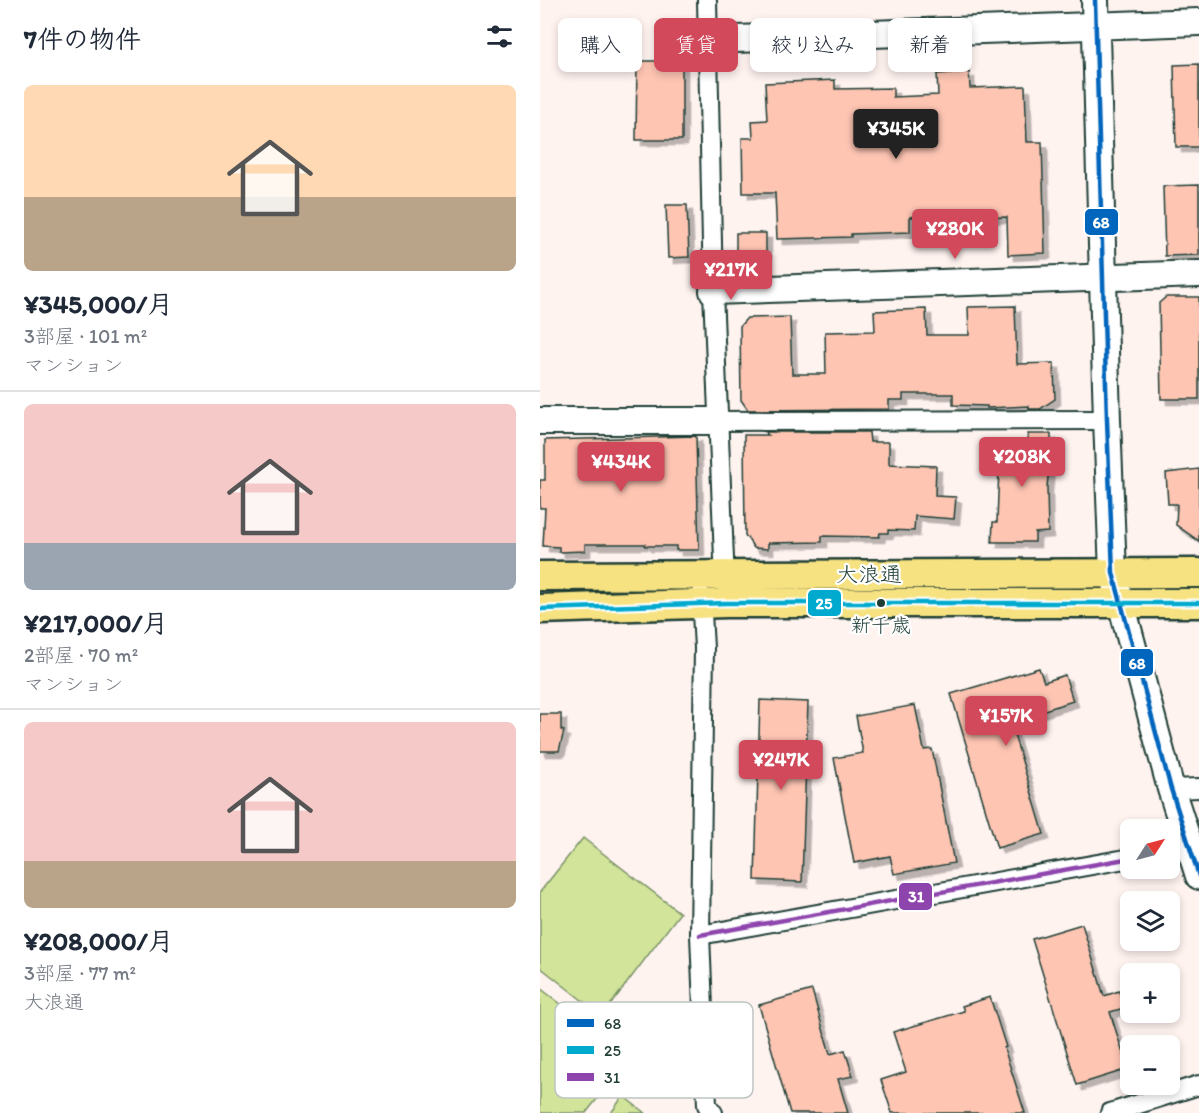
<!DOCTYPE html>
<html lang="ja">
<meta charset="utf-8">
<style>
body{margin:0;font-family:Itim,"Klee One",sans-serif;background:#f2f2f3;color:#1f2937;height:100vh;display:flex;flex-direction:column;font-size:22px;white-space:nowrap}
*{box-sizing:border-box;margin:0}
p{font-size:20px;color:#747a83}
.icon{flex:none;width:33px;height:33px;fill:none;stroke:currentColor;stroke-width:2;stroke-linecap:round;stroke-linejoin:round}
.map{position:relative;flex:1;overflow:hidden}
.details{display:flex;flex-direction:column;background:#fff;width:540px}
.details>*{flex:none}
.top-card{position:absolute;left:18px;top:18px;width:550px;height:54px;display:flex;gap:12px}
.needle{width:39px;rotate:54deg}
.buttons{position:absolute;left:580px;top:819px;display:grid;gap:12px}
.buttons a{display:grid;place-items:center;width:60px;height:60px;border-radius:9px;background:#fff;box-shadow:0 3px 9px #0003;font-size:30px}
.price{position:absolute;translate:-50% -51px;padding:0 14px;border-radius:6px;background:#d1495b;color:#fff;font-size:20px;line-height:39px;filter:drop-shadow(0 2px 3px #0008)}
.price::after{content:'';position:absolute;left:50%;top:36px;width:18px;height:14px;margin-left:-9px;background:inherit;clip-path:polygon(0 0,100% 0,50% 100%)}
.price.selected{background:#222;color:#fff}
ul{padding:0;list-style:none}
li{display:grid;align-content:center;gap:12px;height:318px;padding:0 24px}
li+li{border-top:2px solid #e0e1e3}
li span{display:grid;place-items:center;height:186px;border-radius:9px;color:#555}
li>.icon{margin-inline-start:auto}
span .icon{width:108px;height:108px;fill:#fffc;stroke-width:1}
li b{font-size:26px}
h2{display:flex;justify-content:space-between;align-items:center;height:72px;padding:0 24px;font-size:26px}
.tag{padding:0 21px;border-radius:9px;background:#fff;box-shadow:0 3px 9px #0003;font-size:21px;line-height:54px}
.tag.selected{background:#d1495b;color:#fff}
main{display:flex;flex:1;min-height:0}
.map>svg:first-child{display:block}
.green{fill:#d1e499;stroke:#789066;stroke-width:1.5}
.building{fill:#fec5b3;stroke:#1f3d34;stroke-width:1.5;filter:url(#shadow)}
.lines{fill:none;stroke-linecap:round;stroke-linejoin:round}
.street-casing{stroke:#1f3d34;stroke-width:22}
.secondary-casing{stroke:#1f3d34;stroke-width:30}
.primary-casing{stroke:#1f3d34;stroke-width:33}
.street{stroke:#fff;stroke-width:18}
.secondary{stroke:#fff;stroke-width:26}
.primary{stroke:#f7e281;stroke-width:28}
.bus-1-casing{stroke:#fff;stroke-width:9}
.bus-2-casing{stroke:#fff;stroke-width:9}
.bus-3-casing{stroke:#fff;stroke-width:9}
.bus-1{stroke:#0065bd;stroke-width:4.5}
.bus-2{stroke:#00a9ce;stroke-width:4.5}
.bus-3{stroke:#8e44ad;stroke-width:4.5}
.bus-dot{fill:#1f3d34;stroke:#fff;stroke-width:2}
.labels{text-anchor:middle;stroke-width:4.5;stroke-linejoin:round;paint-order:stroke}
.bus-label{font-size:20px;fill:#1f3d34;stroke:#fff}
.street-label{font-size:22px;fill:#1f3d34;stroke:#fff}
.key{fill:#fff;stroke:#bcc5c2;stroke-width:1.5}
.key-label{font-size:16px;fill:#1f3d34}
.line-badge{stroke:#fff;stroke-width:2}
.badge-label{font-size:16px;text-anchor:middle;font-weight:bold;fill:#fff}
</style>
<main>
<section class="details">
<h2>7件の物件<svg class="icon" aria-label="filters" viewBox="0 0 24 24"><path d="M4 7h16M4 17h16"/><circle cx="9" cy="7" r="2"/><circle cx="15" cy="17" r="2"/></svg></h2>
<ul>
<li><span style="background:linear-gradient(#ffd9b3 60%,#b9a48a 0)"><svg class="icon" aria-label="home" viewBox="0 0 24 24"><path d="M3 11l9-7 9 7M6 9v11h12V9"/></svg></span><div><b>¥345,000/月</b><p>3部屋 · 101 m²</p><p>マンション</p></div></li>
<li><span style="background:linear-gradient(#f6c9c9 75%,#9aa5b1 0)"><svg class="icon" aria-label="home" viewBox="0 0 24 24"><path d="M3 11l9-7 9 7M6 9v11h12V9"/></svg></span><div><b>¥217,000/月</b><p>2部屋 · 70 m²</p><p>マンション</p></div></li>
<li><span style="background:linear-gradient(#f6c9c9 75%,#b9a48a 0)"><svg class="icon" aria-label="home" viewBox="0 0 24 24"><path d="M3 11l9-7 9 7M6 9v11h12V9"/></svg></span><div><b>¥208,000/月</b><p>3部屋 · 77 m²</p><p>大浪通</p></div></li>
</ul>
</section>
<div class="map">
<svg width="659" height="1113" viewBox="0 0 659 1113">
<defs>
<filter id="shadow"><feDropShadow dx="5.5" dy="5.5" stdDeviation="0" flood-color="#0004"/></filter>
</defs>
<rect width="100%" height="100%" fill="#fff3f0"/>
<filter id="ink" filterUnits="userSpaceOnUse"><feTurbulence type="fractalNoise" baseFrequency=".0167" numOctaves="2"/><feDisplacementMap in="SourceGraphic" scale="12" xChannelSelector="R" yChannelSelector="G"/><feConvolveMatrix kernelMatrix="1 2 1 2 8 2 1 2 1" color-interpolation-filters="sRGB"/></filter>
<g filter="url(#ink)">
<g class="green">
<path d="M43,838L140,913L62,1016L0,967V892Z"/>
<path d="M0,988L90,1057L46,1113H0Z"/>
<path d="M83,1096L105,1113H71Z"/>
</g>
<g class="building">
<path d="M97,61H142V140H96Z"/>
<path d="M659,64V147H636L634,65Z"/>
<path d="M429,72L430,88L485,86L487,142H502L505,253L468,255L467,217L407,219V215L370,217V232L311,234V237L237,239L235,193H203L202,138H213L212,121L227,120L225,83L295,80V89L353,88V97L398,95L397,74Z"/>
<path d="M659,185V255L625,256L623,186Z"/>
<path d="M126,205H147L149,257L128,258Z"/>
<rect x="196" y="233" width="30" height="21"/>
<path d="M626,297H659V399H621L619,303Z"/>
<path d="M475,306L477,364L514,363L515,399L500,409H489V406L447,408V406L413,405V394H363V400H349V409L208,410L201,400L200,326L207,318L250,317L252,374H286L285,332L335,331L334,311L386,309L387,335H429L428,307Z"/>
<path d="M225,432H329L330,442H349V464L396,466L395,496L416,497L414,519L375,516L374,531L348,530V533H340L339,537L282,536V542L228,543V549L214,548L205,535L204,435H228Z"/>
<path d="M488,434H511V467H509L507,487L508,532L495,533V542H452L453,522H457L459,467H453V442L488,441Z"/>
<path d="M156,436L159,550H136V546H105V544H45V551L19,552V547L3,546L5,508H0V480H5V440Z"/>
<path d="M659,469V541L636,525L637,504H628L626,473Z"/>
<path d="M499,668L504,682L525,675L533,701L470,721L504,834L457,848L411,694Z"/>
<path d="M220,700L268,702L262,882L215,880Z"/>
<path d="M375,705L384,750L392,749L414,863L354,874L350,856L314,863L294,758L323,753L316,716Z"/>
<path d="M0,714H21V730L24,731L19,751H0Z"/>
<path d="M542,924L564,996L579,991L584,1008L570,1012L588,1069L537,1085L492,939Z"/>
<path d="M272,990L290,1054L305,1050L313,1076L298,1079L308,1113H250L219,1005Z"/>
<path d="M450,997L466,1047L464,1048L485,1113H352L341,1080L366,1072L353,1032L424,1011L422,1006Z"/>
</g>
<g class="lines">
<defs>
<g id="street">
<path d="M167,0L173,291L185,583"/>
<path d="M178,421L567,420"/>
<path d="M161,595L164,648L160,935L167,1105L173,1113"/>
<path d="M631,789L659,788"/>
<path d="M630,852L650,848"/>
<path d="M160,935L591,858"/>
<path d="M570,1113L659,1085"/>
</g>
<g id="secondary">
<path d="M555,0L567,420L573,573L631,789L659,876"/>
<path d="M168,40L659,22"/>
<path d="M173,291L659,274"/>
<path d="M0,421H178"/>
</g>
<g id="primary">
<path d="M0,576L659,573"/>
<path d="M0,609L186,603H659"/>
</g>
</defs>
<use href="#street" class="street-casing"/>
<use href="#secondary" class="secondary-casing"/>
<use href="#primary" class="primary-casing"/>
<use href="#street" class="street"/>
<use href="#secondary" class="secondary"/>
<use href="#primary" class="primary"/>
<defs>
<path id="bus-1" d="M555,0L567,420L573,573L631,789L659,876"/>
<path id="bus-2" d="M0,609L186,603H659"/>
<path id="bus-3" d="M160,935L591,858"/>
</defs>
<use href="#bus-1" class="bus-1-casing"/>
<use href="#bus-2" class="bus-2-casing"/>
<use href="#bus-3" class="bus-3-casing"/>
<use href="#bus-1" class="bus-1"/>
<use href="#bus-2" class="bus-2"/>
<use href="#bus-3" class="bus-3"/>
</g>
</g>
<circle class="bus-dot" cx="341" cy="603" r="5"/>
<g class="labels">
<g class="bus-label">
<text x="341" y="632">新千歳</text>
</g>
<g class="street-label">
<text x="329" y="582">大浪通</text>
</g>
</g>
<rect x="15" y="1002" width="198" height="96" rx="9" class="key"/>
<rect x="27" y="1019" width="27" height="8" fill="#0065bd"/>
<rect x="27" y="1046" width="27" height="8" fill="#00a9ce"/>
<rect x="27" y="1073" width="27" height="8" fill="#8e44ad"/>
<g class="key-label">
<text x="64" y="1029">68</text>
<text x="64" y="1056">25</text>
<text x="64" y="1083">31</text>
</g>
<g class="line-badge">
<rect x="544" y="208" width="35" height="28" rx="6" fill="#0065bd"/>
<rect x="267" y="589" width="35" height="28" rx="6" fill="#00a9ce"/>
<rect x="580" y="648" width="34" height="29" rx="6" fill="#0065bd"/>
<rect x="358" y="882" width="35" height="29" rx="6" fill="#8e44ad"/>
</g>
<g class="badge-label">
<text x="561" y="228">68</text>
<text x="284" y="609">25</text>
<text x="597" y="669">68</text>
<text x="376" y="902">31</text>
</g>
</svg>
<div class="buttons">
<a><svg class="needle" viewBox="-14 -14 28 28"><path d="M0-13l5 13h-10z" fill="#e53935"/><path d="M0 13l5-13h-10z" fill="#747a83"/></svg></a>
<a><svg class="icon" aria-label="layers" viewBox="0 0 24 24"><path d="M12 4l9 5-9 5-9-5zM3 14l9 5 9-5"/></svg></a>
<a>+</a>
<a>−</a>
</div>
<b class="price selected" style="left:356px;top:160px">¥345K</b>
<b class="price" style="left:415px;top:260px">¥280K</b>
<b class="price" style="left:191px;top:301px">¥217K</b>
<b class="price" style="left:482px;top:488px">¥208K</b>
<b class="price" style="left:81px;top:493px">¥434K</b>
<b class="price" style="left:466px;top:747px">¥157K</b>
<b class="price" style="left:241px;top:791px">¥247K</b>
<div class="top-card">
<a class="tag">購入</a>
<a class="tag selected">賃貸</a>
<a class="tag">絞り込み</a>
<a class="tag">新着</a>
</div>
</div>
</main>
